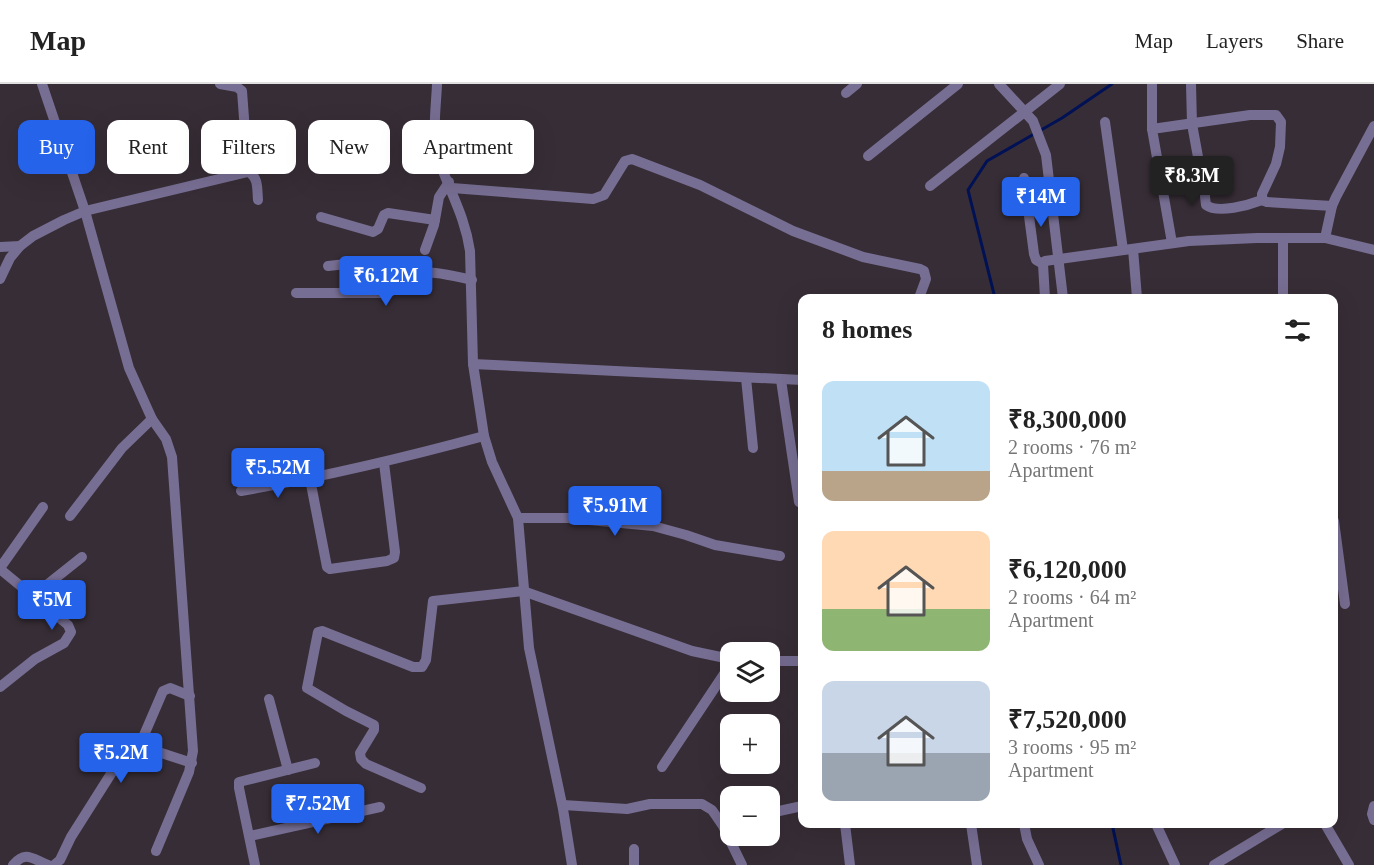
<!DOCTYPE html>
<meta charset="utf-8">
<style>
body{margin:0;font-family:"Times New Roman",serif;background:#f2f2f2;color:#222;height:100vh;display:flex;flex-direction:column;font-size:22px;white-space:nowrap}
*{box-sizing:border-box;margin:0}
p{font-size:20px;color:#767676}
.icon{flex:none;width:33px;height:33px;fill:none;stroke:currentColor;stroke-width:2;stroke-linecap:round;stroke-linejoin:round}
.map{position:relative;flex:1;overflow:hidden}
.details{position:absolute;left:798px;top:210px;width:540px;height:534px;display:flex;flex-direction:column;background:#fff;border-radius:12px;box-shadow:0 6px 24px #0002}
.details>*{flex:none}
.top-card{position:absolute;left:18px;top:36px;width:570px;height:54px;display:flex;gap:12px}
.fabs{position:absolute;left:720px;top:558px;display:grid;gap:12px}
.fabs a{display:grid;place-items:center;width:60px;height:60px;border-radius:12px;background:#fff;box-shadow:0 6px 24px #0002;font-size:30px}
.price{position:absolute;translate:-50% -51px;padding:0 14px;border-radius:6px;background:#2563eb;color:#fff;font-size:20px;line-height:39px;filter:drop-shadow(0 2px 3px #0008)}
.price::after{content:'';position:absolute;left:50%;top:36px;width:18px;height:14px;margin-left:-9px;background:inherit;clip-path:polygon(0 0,100% 0,50% 100%)}
.price.current{background:#222;color:#fff}
ul{padding:0;list-style:none}
li{display:flex;align-items:center;gap:18px;height:150px;padding:0 24px}
li span{display:grid;place-items:center;flex:none;width:168px;height:120px;border-radius:12px;color:#555}
li>.icon{margin-inline-start:auto}
span .icon{width:72px;height:72px;fill:#fffc;stroke-width:1}
li b{font-size:26px}
h2{display:flex;justify-content:space-between;align-items:center;height:72px;padding:0 24px;font-size:26px}
.tag{padding:0 21px;border-radius:12px;background:#fff;box-shadow:0 6px 24px #0002;font-size:21px;line-height:54px}
.tag.current{background:#2563eb;color:#fff}
header{display:flex;align-items:center;gap:36px;box-sizing:border-box;height:84px;padding:0 30px;background:#fff;border-bottom:2px solid #e0e0e0}
header strong{font-size:28px}
nav{display:flex;gap:33px;margin-inline-start:auto;font-size:21px}
.map>svg:first-child{display:block}
.lines{fill:none;stroke-linecap:round;stroke-linejoin:round}
.stream{stroke:#001156;stroke-width:3}
.minor{stroke:#776e93;stroke-width:10}
</style>
<header>
<strong>Map</strong>
<nav><a>Map</a><a>Layers</a><a>Share</a></nav>
</header>
<div class="map">
<svg width="1374" height="781" viewBox="0 0 1374 781">
<rect width="100%" height="100%" fill="#372d36"/>
<g class="lines">
<g class="stream">
<path d="M995,214L968,106L987,77L1062,34L1112,0"/>
<path d="M1112,740L1121,781"/>
</g>
<g class="minor">
<path d="M42,0L85,127L129,284L152,335L166,355L172,373L193,667L189,688L156,767"/>
<path d="M220,0L237,3L242,7L248,88"/>
<path d="M437,0C436,25 431,55 440,79C451,110 465,133 470,167L473,280L484,352L492,378L518,434L529,564L563,725L572,781"/>
<path d="M999,0L1033,37L1046,71L1063,214"/>
<path d="M1152,0V45"/>
<path d="M1191,0L1192,40L1198,73L1206,94L1205,113L1206,121C1218,130 1249,121 1262,116"/>
<path d="M846,9L857,0"/>
<path d="M1105,38L1123,166"/>
<path d="M868,72L958,0"/>
<path d="M1024,94L1034,170L1036,176L1043,180"/>
<path d="M930,102L1060,0"/>
<path d="M452,104L593,115L604,111L625,77L632,75L700,101L793,147L863,173L920,185L924,187L926,195L919,214"/>
<path d="M321,133L373,148L378,145L384,131L388,129L435,136"/>
<path d="M1325,154L1332,122L1336,113L1374,42"/>
<path d="M1172,159L1152,45L1250,31H1276L1281,38L1280,63L1276,80L1262,110V116L1267,118L1332,122"/>
<path d="M0,163L20,162"/>
<path d="M1133,165L1137,214"/>
<path d="M425,166L434,141L439,113L449,98"/>
<path d="M328,182L365,178L409,193"/>
<path d="M0,195L10,174L20,162L33,152L64,136L85,127L248,88C259,93 257,106 258,116"/>
<path d="M296,209H386C398,207 400,197 410,192C428,184 453,192 472,196"/>
<path d="M1045,214L1043,180L1045,177L1189,157L1257,154H1325L1374,166"/>
<path d="M1283,214V154"/>
<path d="M473,280L802,296"/>
<path d="M746,294L753,364"/>
<path d="M781,296L799,418"/>
<path d="M310,395L327,483L330,485L387,477L394,474L395,468L384,379"/>
<path d="M241,407C323,393 403,374 484,352"/>
<path d="M70,432L122,364L152,335"/>
<path d="M518,434H568L653,442L686,451L715,461L780,472"/>
<path d="M1334,437L1345,520"/>
<path d="M0,484L43,423"/>
<path d="M0,485L68,541L71,548L64,559L35,575L0,603"/>
<path d="M33,512L82,473"/>
<path d="M770,577H802"/>
<path d="M269,615L288,686"/>
<path d="M140,662L192,679"/>
<path d="M662,683L730,581"/>
<path d="M421,704L366,680L361,675L360,669L374,646V641L346,627L307,604L318,548L322,547L413,583H422L426,576L433,517L523,507L692,567L730,575"/>
<path d="M563,721L627,725L650,720H702L712,726L723,742L742,781"/>
<path d="M1374,722L1372,730L1374,736"/>
<path d="M770,729L802,722"/>
<path d="M845,740L850,781"/>
<path d="M971,740L977,781"/>
<path d="M1024,740L1027,755L1039,781"/>
<path d="M1156,740L1175,781"/>
<path d="M1325,740L1349,781"/>
<path d="M250,752L380,723"/>
<path d="M634,765V781"/>
<path d="M13,781C26,766 32,775 48,781"/>
<path d="M54,781L60,776L71,753L114,685L135,672L163,607L170,604L190,612"/>
<path d="M255,781L239,704V698L315,679"/>
<path d="M1214,781L1282,740"/>
</g>
</g>
</svg>
<div class="fabs">
<a><svg class="icon" aria-label="layers" viewBox="0 0 24 24"><path d="M12 4l9 5-9 5-9-5zM3 14l9 5 9-5"/></svg></a>
<a>+</a>
<a>−</a>
</div>
<b class="price current" style="left:1192px;top:123px">₹8.3M</b>
<b class="price" style="left:1041px;top:144px">₹14M</b>
<b class="price" style="left:386px;top:223px">₹6.12M</b>
<b class="price" style="left:278px;top:415px">₹5.52M</b>
<b class="price" style="left:615px;top:453px">₹5.91M</b>
<b class="price" style="left:52px;top:547px">₹5M</b>
<b class="price" style="left:121px;top:700px">₹5.2M</b>
<b class="price" style="left:318px;top:751px">₹7.52M</b>
<div class="top-card">
<a class="tag current">Buy</a>
<a class="tag">Rent</a>
<a class="tag">Filters</a>
<a class="tag">New</a>
<a class="tag">Apartment</a>
</div>
<section class="details">
<h2>8 homes<svg class="icon" aria-label="filters" viewBox="0 0 24 24"><path d="M4 7h16M4 17h16"/><circle cx="9" cy="7" r="2"/><circle cx="15" cy="17" r="2"/></svg></h2>
<ul>
<li><span style="background:linear-gradient(#bfe0f5 75%,#b9a48a 0)"><svg class="icon" aria-label="home" viewBox="0 0 24 24"><path d="M3 11l9-7 9 7M6 9v11h12V9"/></svg></span><div><b>₹8,300,000</b><p>2 rooms · 76 m²</p><p>Apartment</p></div></li>
<li><span style="background:linear-gradient(#ffd9b3 65%,#8fb573 0)"><svg class="icon" aria-label="home" viewBox="0 0 24 24"><path d="M3 11l9-7 9 7M6 9v11h12V9"/></svg></span><div><b>₹6,120,000</b><p>2 rooms · 64 m²</p><p>Apartment</p></div></li>
<li><span style="background:linear-gradient(#c9d6e8 60%,#9aa5b1 0)"><svg class="icon" aria-label="home" viewBox="0 0 24 24"><path d="M3 11l9-7 9 7M6 9v11h12V9"/></svg></span><div><b>₹7,520,000</b><p>3 rooms · 95 m²</p><p>Apartment</p></div></li>
</ul>
</section>
</div>
